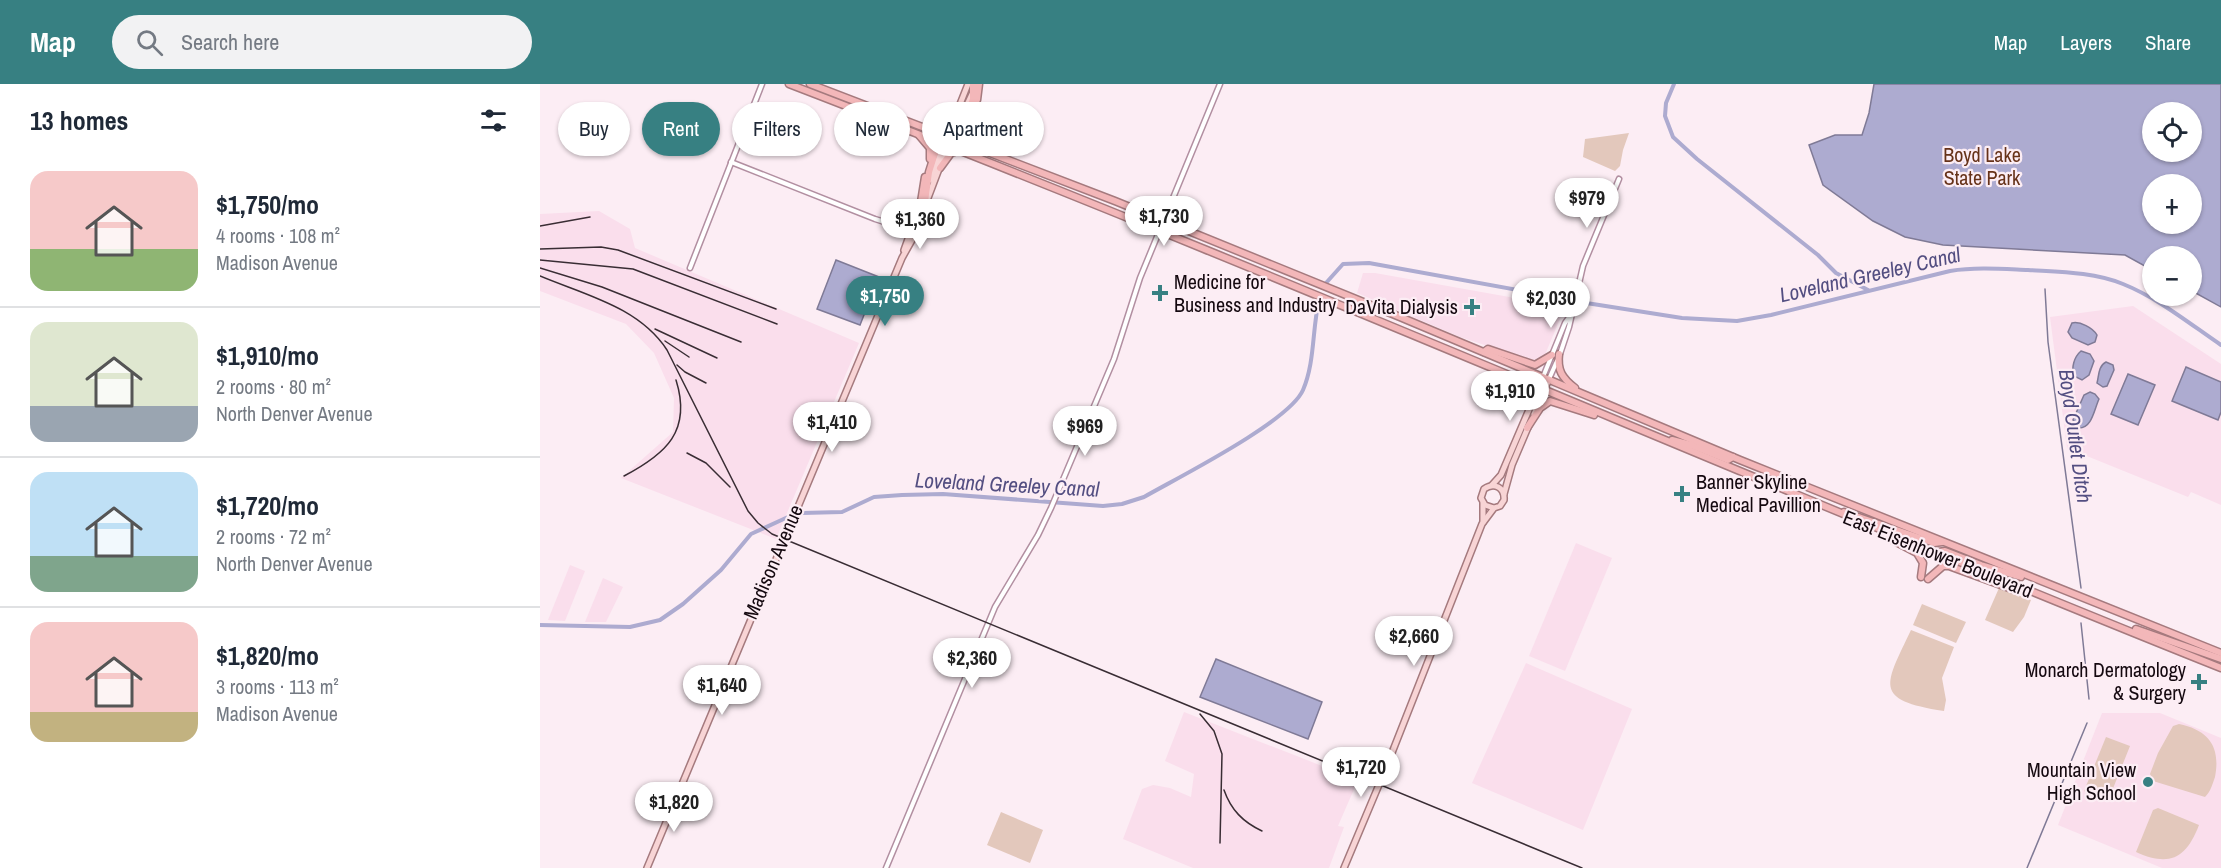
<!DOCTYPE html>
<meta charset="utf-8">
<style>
body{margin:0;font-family:"Archivo Narrow",sans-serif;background:#f2f2f3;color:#1f2937;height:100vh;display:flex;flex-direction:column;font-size:22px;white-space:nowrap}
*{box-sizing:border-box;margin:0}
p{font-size:20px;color:#747a83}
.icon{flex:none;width:33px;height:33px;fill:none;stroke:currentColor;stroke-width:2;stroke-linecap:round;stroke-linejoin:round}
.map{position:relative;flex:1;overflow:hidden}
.drawer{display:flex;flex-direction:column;background:#fff;width:540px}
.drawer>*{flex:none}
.top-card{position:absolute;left:18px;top:18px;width:570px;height:54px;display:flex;gap:12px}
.buttons{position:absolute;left:1602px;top:18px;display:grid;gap:12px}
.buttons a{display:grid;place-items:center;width:60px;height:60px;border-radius:50%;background:#fff;box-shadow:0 2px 4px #0004;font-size:30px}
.price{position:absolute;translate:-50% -51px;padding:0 14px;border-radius:21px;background:#fff;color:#222;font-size:20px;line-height:39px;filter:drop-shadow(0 2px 3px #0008)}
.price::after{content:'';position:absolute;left:50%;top:36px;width:18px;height:14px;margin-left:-9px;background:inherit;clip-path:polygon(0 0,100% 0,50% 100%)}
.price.current{background:#378082;color:#fff}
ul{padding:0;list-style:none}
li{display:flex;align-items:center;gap:18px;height:150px;padding:0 30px}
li+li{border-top:2px solid #e0e1e3}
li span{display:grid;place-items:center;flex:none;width:168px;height:120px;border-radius:18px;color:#555}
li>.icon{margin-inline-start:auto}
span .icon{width:72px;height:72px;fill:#fffc;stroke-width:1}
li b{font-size:26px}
h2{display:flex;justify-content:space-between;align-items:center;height:72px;padding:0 30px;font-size:26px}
.chip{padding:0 21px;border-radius:27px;background:#fff;box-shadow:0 2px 4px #0004;font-size:21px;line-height:54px}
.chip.current{background:#378082;color:#fff}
header{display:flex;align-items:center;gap:36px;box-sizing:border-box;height:84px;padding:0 30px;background:#378082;color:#fff}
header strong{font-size:28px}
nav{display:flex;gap:33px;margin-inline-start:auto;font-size:21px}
.search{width:420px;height:54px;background:#f2f2f3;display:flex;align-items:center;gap:15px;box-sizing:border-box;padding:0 21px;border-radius:33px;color:#747a83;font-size:22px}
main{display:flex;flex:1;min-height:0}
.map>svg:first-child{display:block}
.built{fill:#fadeec}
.green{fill:#e3c8bc}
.water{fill:#adabd0;stroke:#7f7a96;stroke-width:1.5;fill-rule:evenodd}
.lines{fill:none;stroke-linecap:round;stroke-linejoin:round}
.stream{stroke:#7f7a96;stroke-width:1.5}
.canal{stroke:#adabd0;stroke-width:4}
.minor-casing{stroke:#b28fa1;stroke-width:7}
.major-casing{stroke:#a57a7e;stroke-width:8}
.highway-casing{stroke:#a57a7e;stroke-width:9}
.minor{stroke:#fff;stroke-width:4}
.major{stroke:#f8d4d5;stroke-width:5}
.highway{stroke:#f3b7b9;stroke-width:6}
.rail{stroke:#392d34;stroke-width:1.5}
.poi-dot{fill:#378082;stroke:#fcedf4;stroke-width:2}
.labels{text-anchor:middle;stroke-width:4.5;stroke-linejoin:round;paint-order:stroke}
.park-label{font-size:20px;fill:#663219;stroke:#fcedf4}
.poi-label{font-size:20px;fill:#14080f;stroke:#fcedf4;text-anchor:end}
.street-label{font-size:20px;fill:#14080f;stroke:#fcedf4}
.water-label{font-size:21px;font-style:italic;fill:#534e81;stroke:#fcedf4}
</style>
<header>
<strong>Map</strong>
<div class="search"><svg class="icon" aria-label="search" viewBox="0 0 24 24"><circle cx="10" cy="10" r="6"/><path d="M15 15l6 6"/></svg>Search here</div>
<nav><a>Map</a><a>Layers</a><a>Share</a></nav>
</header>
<main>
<section class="drawer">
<h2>13 homes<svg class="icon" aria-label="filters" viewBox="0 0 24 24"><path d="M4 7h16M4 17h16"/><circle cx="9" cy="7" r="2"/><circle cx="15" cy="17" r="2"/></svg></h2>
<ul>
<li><span style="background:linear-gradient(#f6c9c9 65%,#8fb573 0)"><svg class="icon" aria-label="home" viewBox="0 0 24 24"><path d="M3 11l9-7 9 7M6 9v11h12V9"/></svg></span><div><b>$1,750/mo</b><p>4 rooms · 108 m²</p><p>Madison Avenue</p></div></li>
<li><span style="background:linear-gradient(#dfe7d0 70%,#9aa5b1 0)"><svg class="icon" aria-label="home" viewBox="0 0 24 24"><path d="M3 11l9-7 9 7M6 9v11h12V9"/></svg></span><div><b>$1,910/mo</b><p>2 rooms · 80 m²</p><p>North Denver Avenue</p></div></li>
<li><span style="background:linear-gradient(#bfe0f5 70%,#7fa58c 0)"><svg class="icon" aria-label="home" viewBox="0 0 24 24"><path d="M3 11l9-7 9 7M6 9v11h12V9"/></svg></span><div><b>$1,720/mo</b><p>2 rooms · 72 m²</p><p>North Denver Avenue</p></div></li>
<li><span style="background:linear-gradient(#f6c9c9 75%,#c2b280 0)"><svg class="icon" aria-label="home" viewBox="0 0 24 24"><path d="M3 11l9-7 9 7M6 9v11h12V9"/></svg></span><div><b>$1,820/mo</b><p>3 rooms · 113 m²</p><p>Madison Avenue</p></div></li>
</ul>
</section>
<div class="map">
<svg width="1681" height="784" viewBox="0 0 1681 784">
<rect width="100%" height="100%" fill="#fcedf4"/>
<g class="built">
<path d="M59,127L90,145L95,164L319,259L236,455L81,394L133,348L134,314L114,269L86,240L0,207V130Z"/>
<path d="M823,189H835L1025,223L1004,273L997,278L920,253L817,209Z"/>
<path d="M1593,222L1681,280V421L1651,408L1648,413L1527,364L1510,233Z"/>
<path d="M1036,459L1072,474L1025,587L989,572Z"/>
<path d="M30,481L45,487L25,537L8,536Z"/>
<path d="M63,494L83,503L66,538H45Z"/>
<path d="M986,579L1092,625L1043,746L932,699Z"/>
<path d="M644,628L818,696L798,742L804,743L789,784H653L583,755L602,705L613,701L630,704L651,713L654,690L625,677Z"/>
<path d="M1562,629H1620L1681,654V784H1622L1518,741Z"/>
</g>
<g class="green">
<path d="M1089,49L1083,66L1080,82L1075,87L1043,73L1045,55Z"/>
<path d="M1459,504L1491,516L1484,533L1473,548L1445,536Z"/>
<path d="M1382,520L1426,538L1416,559L1373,541Z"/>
<path d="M1371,546L1414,563L1402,594L1406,616L1404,627C1332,616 1345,601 1371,546Z"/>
<path d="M1639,640C1668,646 1681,662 1675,693C1672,701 1671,707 1665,713L1613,697L1610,690L1618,669L1633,642Z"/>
<path d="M1566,653L1590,662L1568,717L1544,707Z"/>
<path d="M1618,724L1659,741C1646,775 1629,783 1596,768L1613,726Z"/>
<path d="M461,728L503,746L490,779L447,761Z"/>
</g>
<g class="water">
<path d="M1334,0H1681V223L1652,207V172H1612V186L1585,171L1403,161L1365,153L1333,137L1283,101L1269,61L1295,51H1322L1329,29ZM1612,28H1652V68H1612ZM1612,100H1652V140H1612Z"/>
<path d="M296,176L339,193L320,241L277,225Z"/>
<path d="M1532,239C1540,237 1553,244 1557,251L1555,258L1548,261L1532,254L1528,248Z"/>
<path d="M1541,267L1550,270L1554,277L1549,291L1542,296L1534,292C1531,284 1534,273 1541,267Z"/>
<path d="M1566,278L1573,281L1574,286L1567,302L1563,303L1557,299C1559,292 1558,282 1566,278Z"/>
<path d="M1646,283L1681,298V328L1678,336L1632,317Z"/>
<path d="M1588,290L1615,301L1598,341L1571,330Z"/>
<path d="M1550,308L1555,310L1559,315C1554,326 1552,344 1539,344L1533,336L1544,311Z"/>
<path d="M676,575L782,618L768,655L660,613Z"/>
</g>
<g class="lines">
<g class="stream">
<path d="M1505,205L1508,258L1541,504"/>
<path d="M1541,539L1549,615"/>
<path d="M1487,784L1547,639"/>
</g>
<g class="canal">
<path d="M1134,0L1126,19L1125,32L1133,53L1157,75L1278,171L1296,189L1328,206"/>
<path d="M786,199L803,180L829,179L1027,215"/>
<path d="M1040,218L1142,234L1197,237L1231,231L1410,187C1436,183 1462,185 1488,186C1520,188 1553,188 1583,200C1618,214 1650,240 1681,261"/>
<path d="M262,429L302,428L334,413L362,411L403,410L563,422L582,420L604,413C637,394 749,338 763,306C775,278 772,246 779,216"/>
<path d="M0,541L90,543L120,536L143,520L181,486L211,450L248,433"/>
</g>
<defs>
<g id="minor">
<path d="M191,78L335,135L370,146"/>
<path d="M150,184L222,0"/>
<path d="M1020,270L1029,243L1043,182L1079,95"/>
<path d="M1003,293L1025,239L1030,232"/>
<path d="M1009,295L1017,277"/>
<path d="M346,784L455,523L498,451L511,424L574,275L600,194L680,0"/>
</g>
<g id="major">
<path d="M390,96L428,0"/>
<path d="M364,166L382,116"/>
<path d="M994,330L1009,295"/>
<path d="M952,401L961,391L1003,293"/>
<path d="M964,410L972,381L989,341"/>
<path d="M943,438V419"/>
<path d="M107,784L362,174L372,156L408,61L432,10"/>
<path d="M804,784L846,684L942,440L954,424L960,422L964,416C965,403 954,398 944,405L941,414L945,421L954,424"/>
</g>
<g id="highway">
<path d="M249,0C731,185 1202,393 1681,584"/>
<path d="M270,0L575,117L860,233L1200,376L1681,569"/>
<path d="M437,16L439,0"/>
<path d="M432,31L427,48L430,55L437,62"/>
<path d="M379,51L390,64V75"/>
<path d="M420,60L421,47L433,15V0"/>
<path d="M400,84L411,69L421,66"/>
<path d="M381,118L385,93"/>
<path d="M384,125L389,88L396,66L397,56"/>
<path d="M944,268L948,265L995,281L1012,271"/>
<path d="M1019,270C1017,286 1022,294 1035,304"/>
<path d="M987,344L1000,324L1010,317L1054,331"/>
<path d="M1132,356L1151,361L1188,376L1193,373"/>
<path d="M1304,428L1394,459L1402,458"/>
<path d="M1343,451L1377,469L1383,479L1381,493"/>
<path d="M1399,468L1405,467L1441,481L1481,493"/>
<path d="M1388,495L1403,482H1409L1472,505"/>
<path d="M1596,545L1681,575"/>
</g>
</defs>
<use href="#minor" class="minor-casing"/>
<use href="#major" class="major-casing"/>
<use href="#highway" class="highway-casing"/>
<use href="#minor" class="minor"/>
<use href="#major" class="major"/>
<use href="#highway" class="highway"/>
<g class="rail">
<path d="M0,142L50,133"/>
<path d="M0,165L61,163L78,166L236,225"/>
<path d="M0,176L93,185L237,240"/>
<path d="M0,184L62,203L201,258"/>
<path d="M0,192C45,211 99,223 127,266L208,427L218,439L232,450L1042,784"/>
<path d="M115,245L177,274"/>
<path d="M125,257L149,273"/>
<path d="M137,281L145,288L166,299"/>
<path d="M147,369L166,379L190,403"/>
<path d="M84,392C126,370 152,347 136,296"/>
<path d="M660,630L674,647L682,670L680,759"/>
<path d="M684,706C691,726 703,738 722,747"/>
</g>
</g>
<g class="poi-dot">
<path d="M617 200h6v6h6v6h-6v6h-6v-6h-6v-6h6z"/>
<path d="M929 214h6v6h6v6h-6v6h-6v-6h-6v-6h6z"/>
<path d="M1139 401h6v6h6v6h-6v6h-6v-6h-6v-6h6z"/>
<path d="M1656 589h6v6h6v6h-6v6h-6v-6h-6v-6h6z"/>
<circle cx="1608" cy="698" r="6"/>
</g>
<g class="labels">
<g class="park-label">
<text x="1442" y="78">Boyd Lake<tspan x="1442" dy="23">State Park</tspan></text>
</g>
<g class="poi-label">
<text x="634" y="205" text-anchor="start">Medicine for<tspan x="634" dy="23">Business and Industry</tspan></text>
<text x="918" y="230">DaVita Dialysis</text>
<text x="1156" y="405" text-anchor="start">Banner Skyline<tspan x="1156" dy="23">Medical Pavillion</tspan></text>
<text x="1646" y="593">Monarch Dermatology<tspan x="1646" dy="23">&amp; Surgery</tspan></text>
<text x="1596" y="693">Mountain View<tspan x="1596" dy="23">High School</tspan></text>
</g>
<g class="street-label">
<text transform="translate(1398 470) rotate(22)" y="7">East Eisenhower Boulevard</text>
<text transform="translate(233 478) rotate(-67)" y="7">Madison Avenue</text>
</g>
<g class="water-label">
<text transform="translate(1330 191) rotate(-13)" y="7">Loveland Greeley Canal</text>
<text transform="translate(1535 352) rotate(82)" y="7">Boyd Outlet Ditch</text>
<text transform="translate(467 401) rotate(3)" y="7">Loveland Greeley Canal</text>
</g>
</g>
</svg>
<div class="buttons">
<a><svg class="icon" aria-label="locate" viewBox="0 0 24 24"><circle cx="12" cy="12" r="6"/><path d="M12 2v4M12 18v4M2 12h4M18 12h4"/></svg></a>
<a>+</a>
<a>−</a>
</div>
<b class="price" style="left:1047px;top:145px">$979</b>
<b class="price" style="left:624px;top:163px">$1,730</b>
<b class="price" style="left:380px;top:166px">$1,360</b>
<b class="price current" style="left:345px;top:243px">$1,750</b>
<b class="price" style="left:1011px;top:245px">$2,030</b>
<b class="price" style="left:970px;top:338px">$1,910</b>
<b class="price" style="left:292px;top:369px">$1,410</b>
<b class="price" style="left:545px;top:373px">$969</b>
<b class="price" style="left:874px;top:583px">$2,660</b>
<b class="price" style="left:432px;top:605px">$2,360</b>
<b class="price" style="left:182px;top:632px">$1,640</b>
<b class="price" style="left:821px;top:714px">$1,720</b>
<b class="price" style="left:134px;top:749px">$1,820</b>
<div class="top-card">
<a class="chip">Buy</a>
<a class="chip current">Rent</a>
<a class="chip">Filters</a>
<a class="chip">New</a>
<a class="chip">Apartment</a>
</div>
</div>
</main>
